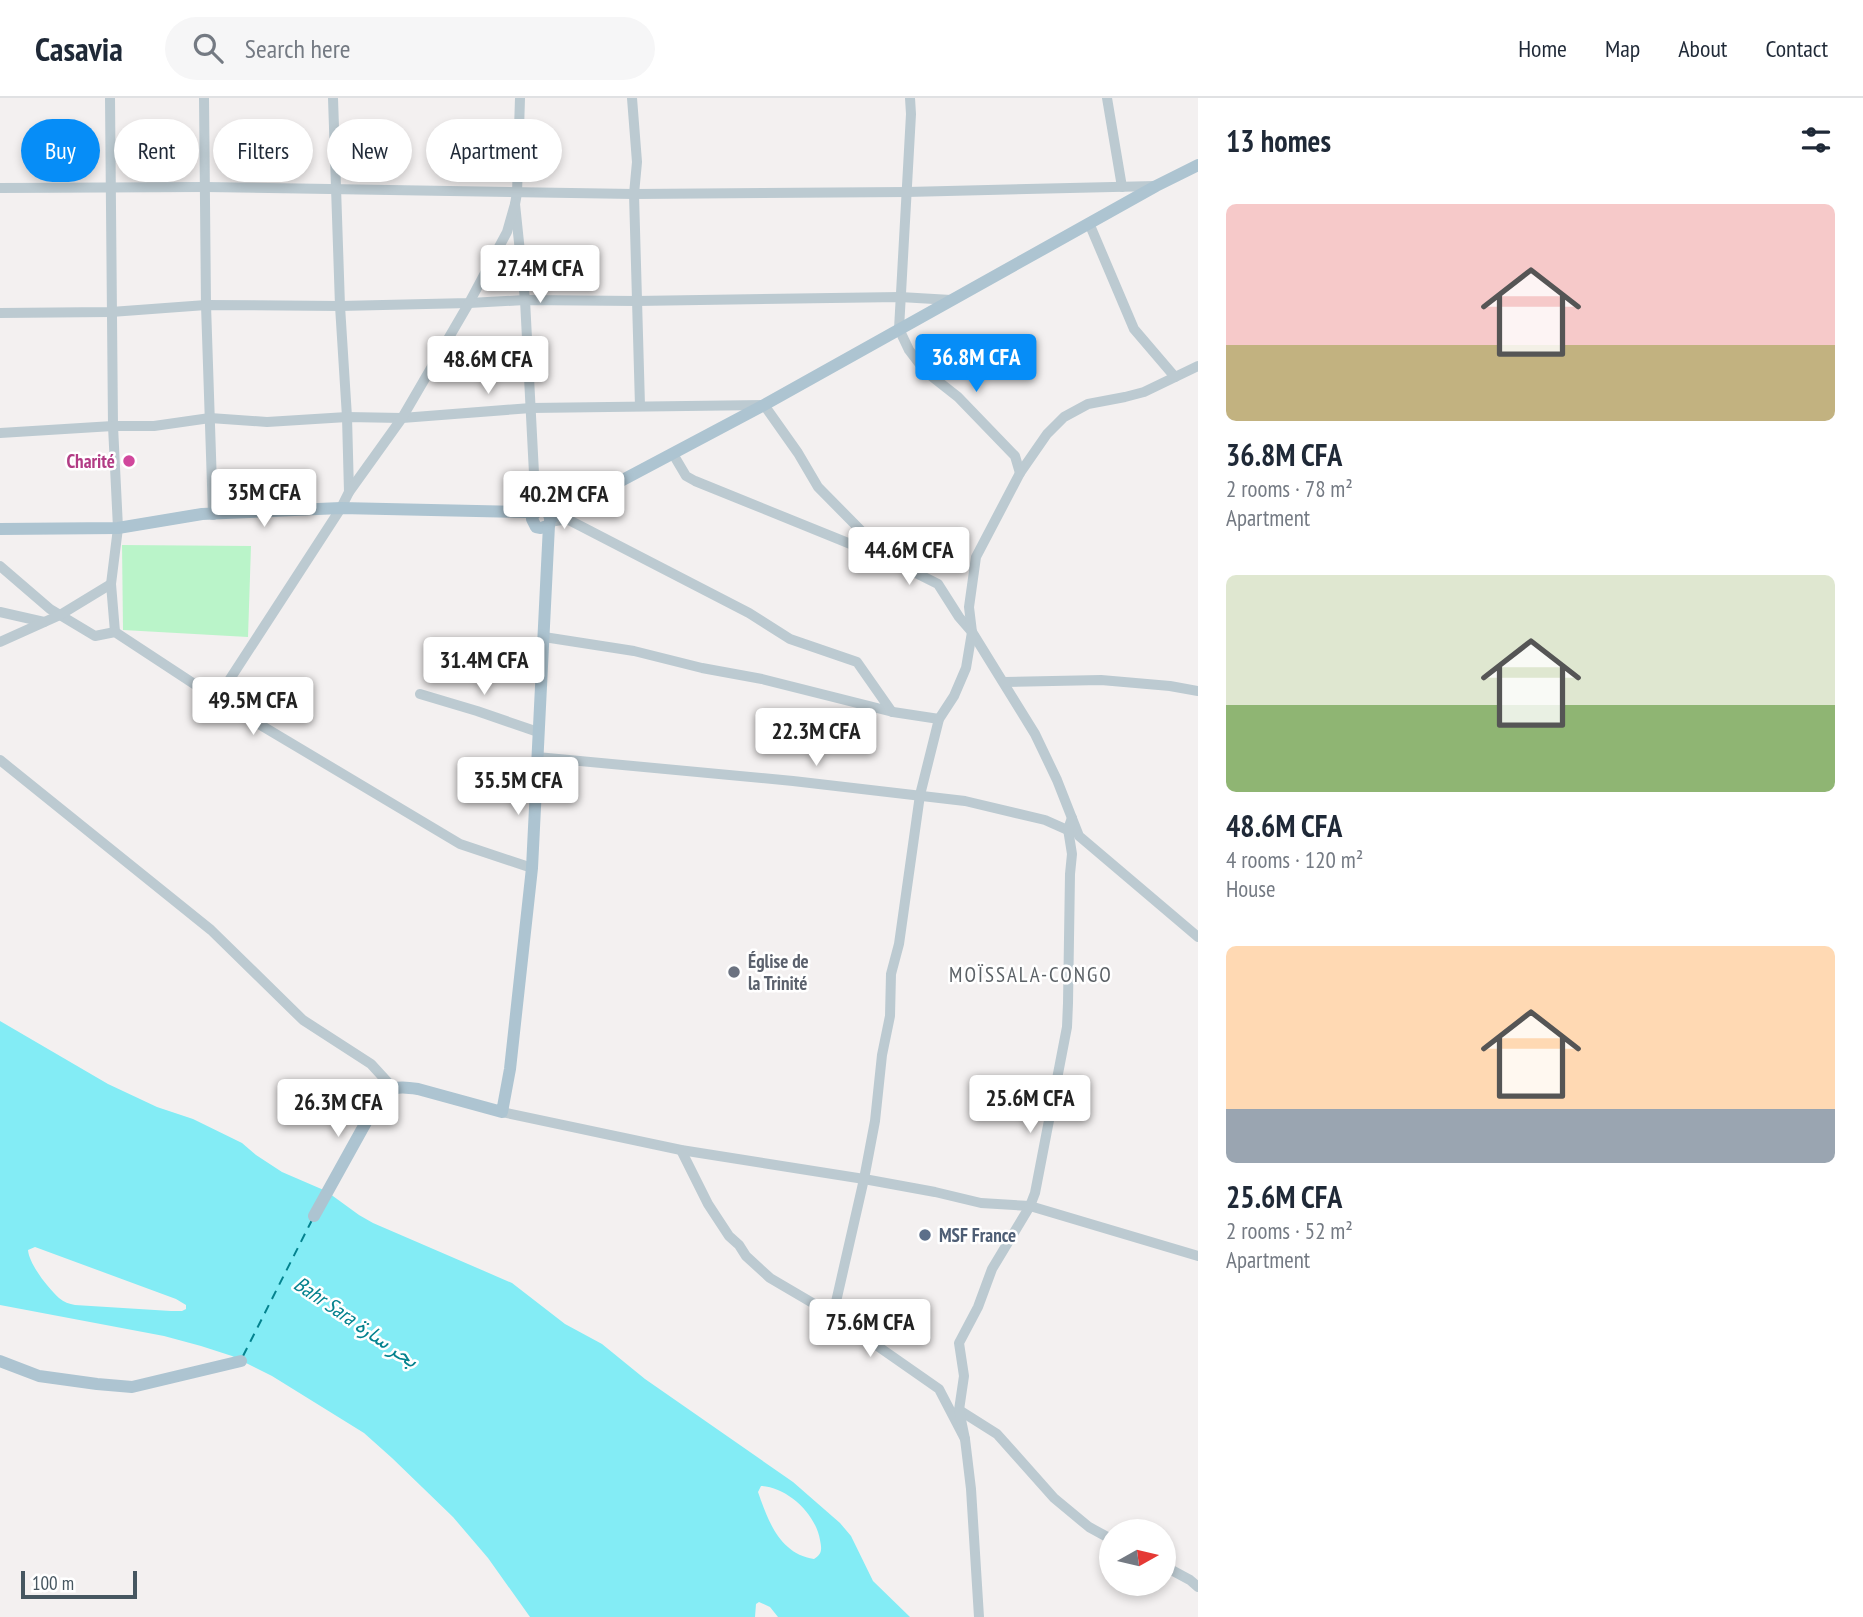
<!DOCTYPE html>
<meta charset="utf-8">
<style>
body{margin:0;font-family:"PT Sans Narrow",Vazirmatn,sans-serif;background:#f6f6f7;color:#1f2937;height:100vh;display:flex;flex-direction:column;font-size:26px;white-space:nowrap}
*{box-sizing:border-box;margin:0}
p{font-size:23px;color:#747a83}
.icon{flex:none;width:38px;height:38px;fill:none;stroke:currentColor;stroke-width:2;stroke-linecap:round;stroke-linejoin:round}
.map{position:relative;flex:1;overflow:hidden}
.drawer{display:flex;flex-direction:column;background:#fff;width:665px}
.drawer>*{flex:none}
.banner{position:absolute;left:21px;top:21px;width:665px;height:63px;display:flex;gap:14px}
.needle{width:46px;rotate:82deg}
.buttons{position:absolute;left:1099px;top:1421px;display:grid;gap:14px}
.buttons a{display:grid;place-items:center;width:77px;height:77px;border-radius:50%;background:#fff;box-shadow:0 4px 10px #0003;font-size:35px}
.scale{position:absolute;left:21px;bottom:18px;width:116px;box-sizing:border-box;padding-left:7px;border:4px solid #465660;border-top:0;font-size:19px;line-height:24px;white-space:nowrap;color:#465660;-webkit-text-stroke:5px #fff;paint-order:stroke}
.price{position:absolute;translate:-50% -60px;padding:0 16px;border-radius:7px;background:#fff;color:#222;font-size:23px;line-height:46px;filter:drop-shadow(0 2px 4px #0008)}
.price::after{content:'';position:absolute;left:50%;top:42px;width:21px;height:16px;margin-left:-10px;background:inherit;clip-path:polygon(0 0,100% 0,50% 100%)}
.price.current{background:#068df7;color:#fff}
ul{padding:0;list-style:none}
li{display:grid;align-content:center;gap:14px;height:371px;padding:0 28px}
li span{display:grid;place-items:center;height:217px;border-radius:10px;color:#555}
li>.icon{margin-inline-start:auto}
span .icon{width:126px;height:126px;fill:#fffc;stroke-width:1}
li b{font-size:30px}
h2{display:flex;justify-content:space-between;align-items:center;height:84px;padding:0 28px;font-size:30px}
.tag{padding:0 24px;border-radius:32px;background:#fff;box-shadow:0 4px 10px #0003;font-size:24px;line-height:63px}
.tag.current{background:#068df7;color:#fff}
header{display:flex;align-items:center;gap:42px;box-sizing:border-box;height:98px;padding:0 35px;background:#fff;border-bottom:2px solid #e0e1e3}
header strong{font-size:33px}
nav{display:flex;gap:38px;margin-inline-start:auto;font-size:24px}
.search{width:490px;height:63px;background:#f6f6f7;display:flex;align-items:center;gap:18px;box-sizing:border-box;padding:0 24px;border-radius:38px;color:#747a83;font-size:26px}
main{display:flex;flex:1;min-height:0}
.map>svg:first-child{display:block}
.green{fill:#baf4c9}
.water{fill:#83ecf5;fill-rule:evenodd}
.lines{fill:none;stroke-linecap:round;stroke-linejoin:round}
.ferry{stroke:#04828e;stroke-width:2;stroke-dasharray:9 7;stroke-linecap:butt}
.minor{stroke:#bccad1;stroke-width:10}
.major{stroke:#adc4d1;stroke-width:12}
.hotel-dot{fill:#d1479c;stroke:#fff;stroke-width:2.5}
.worship-dot{fill:#6b7280;stroke:#fff;stroke-width:2.5}
.service-dot{fill:#5c6f8a;stroke:#fff;stroke-width:2.5}
.labels{text-anchor:middle;stroke-width:5;stroke-linejoin:round;paint-order:stroke}
.hotel-label{font-size:19px;font-weight:bold;fill:#b23c85;stroke:#fff;text-anchor:end}
.worship-label{font-size:19px;font-weight:bold;fill:#5b616d;stroke:#fff;text-anchor:start}
.service-label{font-size:19px;font-weight:bold;fill:#4e5e75;stroke:#fff;text-anchor:start}
.neighbourhood-label{font-size:21px;letter-spacing:2px;fill:#5b6166;stroke:#fff}
.water-label{font-size:21px;font-style:italic;fill:#04828e;stroke:#fff}
</style>
<header>
<strong>Casavia</strong>
<div class="search"><svg class="icon" aria-label="search" viewBox="0 0 24 24"><circle cx="10" cy="10" r="6"/><path d="M15 15l6 6"/></svg>Search here</div>
<nav><a>Home</a><a>Map</a><a>About</a><a>Contact</a></nav>
</header>
<main>
<div class="map">
<svg width="1198" height="1519" viewBox="0 0 1198 1519">
<rect width="100%" height="100%" fill="#f3f0f0"/>
<path class="green" d="M122,447L251,448L248,539L123,532Z"/>
<path class="water" d="M0,923L108,986L157,1009L193,1021L242,1045L256,1057L282,1074L326,1093L359,1117L373,1125L512,1185L565,1226L602,1246L645,1281L793,1384L840,1425L851,1438L873,1483L910,1519H778L770,1509L759,1504L756,1506L755,1519H530L488,1460L453,1419L392,1360L364,1335L272,1278L232,1258L201,1248L164,1238L0,1207ZM35,1149L176,1201L186,1207V1211L182,1213H171L75,1207C69,1206 64,1204 59,1200C48,1190 29,1166 28,1152ZM761,1388C787,1389 816,1416 820,1442C822,1452 822,1456 814,1461C780,1456 768,1423 758,1394Z"/>
<g class="lines">
<path class="ferry" d="M243,1258L312,1122"/>
<g class="minor">
<path d="M110,0L113,328L118,430L111,486L115,534"/>
<path d="M204,0L206,207L213,417"/>
<path d="M333,0L340,208L347,319L349,394"/>
<path d="M520,0L517,95L515,106L525,202L536,414"/>
<path d="M632,0L637,64L634,96L640,308"/>
<path d="M910,0L911,16L899,231L909,252L925,273L958,299L1015,358L1020,375"/>
<path d="M1107,0L1122,89"/>
<path d="M0,90L205,89L634,96L907,94L1156,88"/>
<path d="M1089,125L1134,231L1175,279"/>
<path d="M0,215L111,214L206,207L340,208L469,205L525,202L636,203L900,199L951,202"/>
<path d="M0,335L113,328H154L210,320L267,324L347,319L402,320L531,310L764,307L798,355L818,389L890,462"/>
<path d="M673,356L686,378L695,383L890,462L938,486L959,519L972,534L1035,636L1057,682L1079,738L1198,839"/>
<path d="M550,424L567,421L749,515L790,541L857,564L892,614"/>
<path d="M0,468L50,511L95,538L115,534L217,601L460,746L532,770"/>
<path d="M0,514L44,524"/>
<path d="M544,539L634,553L702,570L762,581L893,614L939,621"/>
<path d="M0,544L60,517L111,486"/>
<path d="M1004,584L1101,582L1170,588L1198,593"/>
<path d="M420,596L477,613L538,634"/>
<path d="M217,601L341,410L349,394L402,320L469,205L507,134L515,106"/>
<path d="M537,659L793,683L965,703L1045,722L1072,734"/>
<path d="M0,662L211,832L303,922L371,966L393,990"/>
<path d="M502,1014L681,1052L864,1081L935,1094L981,1105L1030,1108L1198,1158"/>
<path d="M681,1052L708,1106L729,1138L739,1147L746,1158L770,1180L833,1217L939,1291L965,1341L971,1391L979,1519"/>
<path d="M833,1217L864,1081L875,1023L882,957L890,918L891,876L899,846L920,697L939,621L954,598L966,570L972,534L969,509L976,459L1020,375L1047,336L1064,319L1088,306L1125,299L1144,294L1198,268"/>
<path d="M959,1312L997,1336L1054,1400L1089,1429L1111,1441"/>
<path d="M965,1341L959,1312L964,1278L959,1245L978,1209L992,1171L1030,1108L1035,1095L1067,929L1068,905L1070,776L1072,756L1068,731L1072,720"/>
<path d="M1164,1468L1190,1482L1198,1489"/>
</g>
<g class="major">
<path d="M551,420L764,307L1156,88L1198,67"/>
<path d="M0,431L118,430L202,416L341,410L527,414L534,416C543,408 553,415 549,427L541,430L536,429L532,421L534,416"/>
<path d="M314,1118L380,999C395,988 400,988 418,991L502,1014L510,971L532,770L549,427"/>
<path d="M0,1263L39,1278L97,1286L132,1289L241,1263"/>
</g>
</g>
<circle class="hotel-dot" cx="129" cy="363" r="7"/>
<circle class="worship-dot" cx="734" cy="874" r="7"/>
<circle class="service-dot" cx="925" cy="1137" r="7"/>
<g class="labels">
<g class="hotel-label">
<text x="115" y="370">Charité</text>
</g>
<g class="worship-label">
<text x="748" y="870">Église de<tspan x="748" dy="22">la Trinité</tspan></text>
</g>
<g class="service-label">
<text x="939" y="1144">MSF France</text>
</g>
<g class="neighbourhood-label">
<text x="1031" y="884">MOÏSSALA-CONGO</text>
</g>
<g class="water-label">
<text transform="translate(356 1224) rotate(34)" y="7">Bahr Sara بحر سارة</text>
</g>
</g>
</svg>
<div class="buttons">
<a><svg class="needle" viewBox="-14 -14 28 28"><path d="M0-13l5 13h-10z" fill="#e53935"/><path d="M0 13l5-13h-10z" fill="#747a83"/></svg></a>
</div>
<div class="scale">100 m</div>
<b class="price" style="left:540px;top:207px">27.4M CFA</b>
<b class="price current" style="left:976px;top:296px">36.8M CFA</b>
<b class="price" style="left:488px;top:298px">48.6M CFA</b>
<b class="price" style="left:264px;top:431px">35M CFA</b>
<b class="price" style="left:564px;top:433px">40.2M CFA</b>
<b class="price" style="left:909px;top:489px">44.6M CFA</b>
<b class="price" style="left:484px;top:599px">31.4M CFA</b>
<b class="price" style="left:253px;top:639px">49.5M CFA</b>
<b class="price" style="left:816px;top:670px">22.3M CFA</b>
<b class="price" style="left:518px;top:719px">35.5M CFA</b>
<b class="price" style="left:1030px;top:1037px">25.6M CFA</b>
<b class="price" style="left:338px;top:1041px">26.3M CFA</b>
<b class="price" style="left:870px;top:1261px">75.6M CFA</b>
<div class="banner">
<a class="tag current">Buy</a>
<a class="tag">Rent</a>
<a class="tag">Filters</a>
<a class="tag">New</a>
<a class="tag">Apartment</a>
</div>
</div>
<section class="drawer">
<h2>13 homes<svg class="icon" aria-label="filters" viewBox="0 0 24 24"><path d="M4 7h16M4 17h16"/><circle cx="9" cy="7" r="2"/><circle cx="15" cy="17" r="2"/></svg></h2>
<ul>
<li><span style="background:linear-gradient(#f6c9c9 65%,#c2b280 0)"><svg class="icon" aria-label="home" viewBox="0 0 24 24"><path d="M3 11l9-7 9 7M6 9v11h12V9"/></svg></span><div><b>36.8M CFA</b><p>2 rooms · 78 m²</p><p>Apartment</p></div></li>
<li><span style="background:linear-gradient(#dfe7d0 60%,#8fb573 0)"><svg class="icon" aria-label="home" viewBox="0 0 24 24"><path d="M3 11l9-7 9 7M6 9v11h12V9"/></svg></span><div><b>48.6M CFA</b><p>4 rooms · 120 m²</p><p>House</p></div></li>
<li><span style="background:linear-gradient(#ffd9b3 75%,#9aa5b1 0)"><svg class="icon" aria-label="home" viewBox="0 0 24 24"><path d="M3 11l9-7 9 7M6 9v11h12V9"/></svg></span><div><b>25.6M CFA</b><p>2 rooms · 52 m²</p><p>Apartment</p></div></li>
</ul>
</section>
</main>
